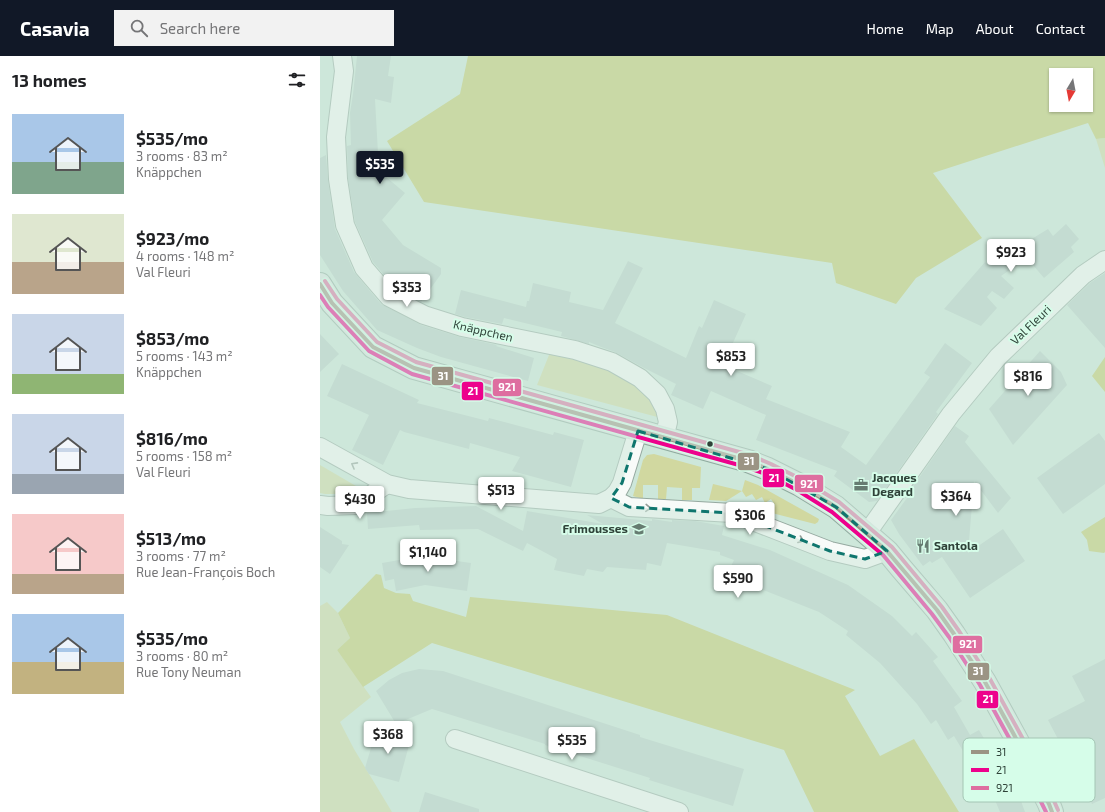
<!DOCTYPE html>
<meta charset="utf-8">
<style>
body{margin:0;font-family:"Exo 2",sans-serif;background:#f2f2f2;color:#202124;height:100vh;display:flex;flex-direction:column;font-size:15px;white-space:nowrap}
*{box-sizing:border-box;margin:0}
p{font-size:13px;color:#757577}
.icon{flex:none;width:22px;height:22px;fill:none;stroke:currentColor;stroke-width:2;stroke-linecap:round;stroke-linejoin:round}
.map{position:relative;flex:1;overflow:hidden}
.side{display:flex;flex-direction:column;background:#fff;width:320px}
.side>*{flex:none}
.needle{width:26px;rotate:190deg}
.buttons{position:absolute;left:729px;top:12px;display:grid;gap:8px}
.buttons a{display:grid;place-items:center;width:44px;height:44px;border-radius:0px;background:#fff;box-shadow:0 1px 3px #0004;font-size:20px}
.price{position:absolute;translate:-50% -34px;padding:0 9px;border-radius:4px;background:#fff;color:#222;font-size:13px;line-height:26px;filter:drop-shadow(0 1px 2px #0008)}
.price::after{content:'';position:absolute;left:50%;top:24px;width:12px;height:9px;margin-left:-6px;background:inherit;clip-path:polygon(0 0,100% 0,50% 100%)}
.price.on{background:#111827;color:#fff}
ul{padding:0;list-style:none}
li{display:flex;align-items:center;gap:12px;height:100px;padding:0 12px}
li span{display:grid;place-items:center;flex:none;width:112px;height:80px;border-radius:0px;color:#555}
li>.icon{margin-inline-start:auto}
span .icon{width:48px;height:48px;fill:#fffc;stroke-width:1}
li b{font-size:17px}
h2{display:flex;justify-content:space-between;align-items:center;height:48px;padding:0 12px;font-size:17px}
header{display:flex;align-items:center;gap:24px;box-sizing:border-box;height:56px;padding:0 20px;background:#111827;color:#fff}
header strong{font-size:19px}
nav{display:flex;gap:22px;margin-inline-start:auto;font-size:14px}
.search{width:280px;height:36px;background:#f2f2f2;display:flex;align-items:center;gap:10px;box-sizing:border-box;padding:0 14px;border-radius:0px;color:#757577;font-size:15px}
main{display:flex;flex:1;min-height:0}
.map>svg:first-child{display:block}
.green{fill:#d1d8a0}
.forest{fill:#c3c767;fill-rule:evenodd}
.building{fill:#b8cfc7}
.lines{fill:none;stroke-linecap:round;stroke-linejoin:round}
.minor-casing{stroke:#95a9a0;stroke-width:20}
.primary-casing{stroke:#8fac9f;stroke-width:24}
.minor{stroke:#f8fbf9;stroke-width:18}
.primary{stroke:#dbe7e2;stroke-width:22}
.bus-1-casing{stroke:#d6fde9;stroke-width:7}
.bus-2-casing{stroke:#d6fde9;stroke-width:7}
.bus-3-casing{stroke:#d6fde9;stroke-width:7}
.bus-1{stroke:#9b9484;stroke-width:4}
.bus-2{stroke:#ed028c;stroke-width:4}
.bus-3{stroke:#de6ea0;stroke-width:4}
.oneway{stroke:#939e98}
.marked{fill:none;stroke:#0f766e;stroke-width:3;stroke-dasharray:8 5;stroke-linejoin:round}
.bus-dot{fill:#2e4238;stroke:#d6fde9;stroke-width:1.5}
.labels{text-anchor:middle;stroke-width:4;stroke-linejoin:round;paint-order:stroke}
.street-label{font-size:12px;fill:#2e4238;stroke:#d6fde9}
.poi-label{font-size:12px;font-weight:bold;fill:#2e4238;stroke:#d6fde9;text-anchor:start}
.key{fill:#d6fde9;stroke:#a4c5b4;stroke-width:1}
.key-label{font-size:11px;fill:#2e4238}
.line-badge{stroke:#d6fde9;stroke-width:1.5}
.badge-label{font-size:11px;text-anchor:middle;font-weight:bold;fill:#fff}
</style>
<header>
<strong>Casavia</strong>
<div class="search"><svg class="icon" aria-label="search" viewBox="0 0 24 24"><circle cx="10" cy="10" r="6"/><path d="M15 15l6 6"/></svg>Search here</div>
<nav><a>Home</a><a>Map</a><a>About</a><a>Contact</a></nav>
</header>
<main>
<section class="side">
<h2>13 homes<svg class="icon" aria-label="filters" viewBox="0 0 24 24"><path d="M4 7h16M4 17h16"/><circle cx="9" cy="7" r="2"/><circle cx="15" cy="17" r="2"/></svg></h2>
<ul>
<li><span style="background:linear-gradient(#a9c7e8 60%,#7fa58c 0)"><svg class="icon" aria-label="home" viewBox="0 0 24 24"><path d="M3 11l9-7 9 7M6 9v11h12V9"/></svg></span><div><b>$535/mo</b><p>3 rooms · 83 m²</p><p>Knäppchen</p></div></li>
<li><span style="background:linear-gradient(#dfe7d0 60%,#b9a48a 0)"><svg class="icon" aria-label="home" viewBox="0 0 24 24"><path d="M3 11l9-7 9 7M6 9v11h12V9"/></svg></span><div><b>$923/mo</b><p>4 rooms · 148 m²</p><p>Val Fleuri</p></div></li>
<li><span style="background:linear-gradient(#c9d6e8 75%,#8fb573 0)"><svg class="icon" aria-label="home" viewBox="0 0 24 24"><path d="M3 11l9-7 9 7M6 9v11h12V9"/></svg></span><div><b>$853/mo</b><p>5 rooms · 143 m²</p><p>Knäppchen</p></div></li>
<li><span style="background:linear-gradient(#c9d6e8 75%,#9aa5b1 0)"><svg class="icon" aria-label="home" viewBox="0 0 24 24"><path d="M3 11l9-7 9 7M6 9v11h12V9"/></svg></span><div><b>$816/mo</b><p>5 rooms · 158 m²</p><p>Val Fleuri</p></div></li>
<li><span style="background:linear-gradient(#f6c9c9 75%,#b9a48a 0)"><svg class="icon" aria-label="home" viewBox="0 0 24 24"><path d="M3 11l9-7 9 7M6 9v11h12V9"/></svg></span><div><b>$513/mo</b><p>3 rooms · 77 m²</p><p>Rue Jean-François Boch</p></div></li>
<li><span style="background:linear-gradient(#a9c7e8 60%,#c2b280 0)"><svg class="icon" aria-label="home" viewBox="0 0 24 24"><path d="M3 11l9-7 9 7M6 9v11h12V9"/></svg></span><div><b>$535/mo</b><p>3 rooms · 80 m²</p><p>Rue Tony Neuman</p></div></li>
</ul>
</section>
<div class="map">
<svg width="785" height="756" viewBox="0 0 785 756">
<rect width="100%" height="100%" fill="#cde7da"/>
<g class="green">
<path d="M785,82V112L776,83Z"/>
<path d="M231,294L261,302L318,325L341,362L217,329Z"/>
<path d="M334,398L381,411L380,432H372V444H362V432L347,431L346,443H338V429H323V443L313,440L323,404L327,399Z"/>
<path d="M0,409L36,430L35,438H5L0,437Z"/>
<path d="M425,424L438,429L499,463L498,466L495,468L444,455L455,449L451,443L445,447L442,441L436,444L432,438L426,441L422,435L406,445L389,444L393,428L422,435Z"/>
<path d="M7,546L18,557L30,582L17,594L51,641L20,666L34,693L72,756H0V550Z"/>
</g>
<g class="forest">
<path d="M148,0H785V82L776,83L768,67L613,117L662,182L596,222L576,248L516,227L512,207L104,146L67,85L140,38ZM736,19H766V49H736Z"/>
<path d="M785,301V336L772,320Z"/>
<path d="M785,461V496L784,497L769,495L767,484L761,476Z"/>
<path d="M56,518L61,519L64,532L76,537L90,538L93,545L146,561L150,541L347,559L535,634L525,640L560,700L594,683L639,756H494L464,694L112,587L43,631L17,594L30,582L18,557Z"/>
</g>
<g class="building">
<path d="M37,0H71L68,20L74,21L71,47L55,43L59,115L85,137L62,164L83,189L121,212V218L101,246L76,233L53,206L35,166L28,122L27,90L31,89L30,57L33,38Z"/>
<path d="M6,99L8,124L15,173L34,216L61,248L101,269L140,281L177,289L176,290L214,302L208,325L121,301L97,292L57,274L23,235L0,199V102Z"/>
<path d="M746,168L759,183L751,191L754,196L724,222L707,202L681,220L694,232L684,243L672,235L667,241L677,252L661,270L624,253L665,206L669,209L728,173L733,180Z"/>
<path d="M308,205L323,212L295,267L366,302L379,270L382,272L394,244L426,258L403,309L452,330L446,343L530,376L521,391L546,409L610,321L604,317L625,287L652,307L616,356L618,358L557,445L549,446L514,420L517,415L436,384L446,359L391,335L383,353L351,339L356,328L324,312L295,296L281,291L269,286V288L241,280L242,276L184,262L182,268L145,261L135,258L141,234L206,251L207,245H209L213,227L251,236L249,246L283,254Z"/>
<path d="M785,217V292L747,249L770,227Z"/>
<path d="M0,278L19,298L0,316Z"/>
<path d="M720,295L741,316L747,329L693,389L669,353Z"/>
<path d="M22,308L99,344L97,347L168,365L169,362L233,379L234,376L264,384L251,431L192,415L200,401L150,387L149,393L84,376L80,374L63,409L32,394L49,359L7,340Z"/>
<path d="M635,370L649,380L645,386L691,442L678,457L654,425L648,497L683,473L705,505L650,542L622,501L612,507L610,505L603,510L579,478L571,464L587,442H585Z"/>
<path d="M779,377L785,385V428L743,458L717,422Z"/>
<path d="M156,450L203,475L207,455L283,468L267,459L332,465V463L352,466V464L375,465L404,470L402,479L450,494L528,529L572,560L592,580L596,576L618,601L613,605L642,645L634,651L650,679L659,674L678,706L681,703L693,723L705,756H680L663,716L656,720L647,706L649,705L634,680L628,684L616,664L611,668L597,648L560,607L526,579L528,575L499,556L436,531L440,520L411,510L414,504L400,499V496L347,487L341,510L327,507L326,514L287,511L283,516L267,513L264,520L234,514L237,503L207,487L203,495L158,473L100,474L99,469L48,473L47,457L95,452Z"/>
<path d="M0,471L22,485V488L29,489L10,518L0,511Z"/>
<path d="M102,500L151,507L147,535L105,529L76,535L74,523L65,525L62,507Z"/>
<path d="M785,603V742L772,748L728,664L765,645L752,620Z"/>
<path d="M99,613L123,615L320,679V681L424,713L413,750L329,724L330,722L225,689V688L112,653L76,668L56,635L69,624L82,617Z"/>
<path d="M57,672L91,682L79,726L49,718L45,712Z"/>
<path d="M105,736L159,753V756H99Z"/>
</g>
<g class="lines">
<defs>
<g id="minor">
<path d="M22,0L24,15L16,81L18,123L25,169L44,212L69,241L104,259L142,271L255,294L292,306L320,322L337,338L345,353L348,366L344,382"/>
<path d="M0,391L67,428L89,433L279,448L291,442L297,436L302,427L318,375"/>
<path d="M291,442L309,451L412,457L510,495L545,503L567,495"/>
<path d="M0,449L8,450L36,449L67,428"/>
<path d="M547,477L631,358L678,301L763,219L785,204"/>
<path d="M135,683L359,756"/>
</g>
<path id="primary" d="M0,228L12,247L53,291L94,312L428,405L448,413L480,429L516,451L567,495L581,512L617,554L634,578L665,626L698,686L729,748L732,756"/>
</defs>
<use href="#minor" class="minor-casing"/>
<use href="#primary" class="primary-casing"/>
<use href="#minor" class="minor"/>
<use href="#primary" class="primary"/>
<defs>
<path id="bus-1" d="M0,228L12,247L53,291L94,312L428,405L448,413L480,429L516,451L567,495L617,554L634,578L665,626L698,686L729,748L732,756"/>
<path id="bus-2" d="M0,239L8,251L49,295L92,318L426,411L446,418L477,434L512,456L563,499L612,558L629,581L660,629L693,689L726,756"/>
<path id="bus-3" d="M5,225L17,243L57,286L96,306L430,399L451,408L483,424L519,446L572,491L622,551L639,575L670,623L703,683L734,745L738,754"/>
</defs>
<use href="#bus-1" class="bus-1-casing"/>
<use href="#bus-2" class="bus-2-casing"/>
<use href="#bus-3" class="bus-3-casing"/>
<use href="#bus-1" class="bus-1"/>
<use href="#bus-2" class="bus-2"/>
<use href="#bus-3" class="bus-3"/>
</g>
<defs><path id="oneway-chevron" d="M-2-3.5L2.5 0L-2 3.5" fill="none" stroke-width="1.6" stroke-linecap="round" stroke-linejoin="round"/></defs>
<g class="oneway">
<use href="#oneway-chevron" transform="translate(34 409) rotate(-151)"/>
<use href="#oneway-chevron" transform="translate(328 452) rotate(3)"/>
<use href="#oneway-chevron" transform="translate(481 484) rotate(21)"/>
</g>
<path d="M0 0H785V756H0ZM318,375L448,413L516,451L567,495L545,503L510,495L412,457L309,451L291,442L302,427Z" fill="#cde7da" fill-opacity=".55" fill-rule="evenodd"/>
<path class="marked" d="M318,375L448,413L516,451L567,495L545,503L510,495L412,457L309,451L291,442L302,427Z"/>
<defs>
<symbol id="office-bare" viewBox="-9 -9 18 18"><path d="M-6-3h4V-5.5h4V-3h4V5H-6ZM-1-4.5V-3h2v-1.5ZM-6 0V1H6V0Z" fill="#667c71" stroke="#d6fde9" stroke-width="2.5" paint-order="stroke"/></symbol>
<symbol id="school-bare" viewBox="-9 -9 18 18"><path d="M0-5L7-2L0 1L-7-2ZM-4 1L0 2.5L4 1V4Q0 6-4 4Z" fill="#667c71" stroke="#d6fde9" stroke-width="2.5" paint-order="stroke"/></symbol>
<symbol id="restaurant-bare" viewBox="-9 -9 18 18"><path d="M-5-6h1v4h1v-4h1v4h1v-4h1v5L-1.5 .5V6h-2V.5L-5-1ZM5-6V6H3V1.5H1.5Q1.5-4 5-6Z" fill="#667c71" stroke="#d6fde9" stroke-width="2.5" paint-order="stroke"/></symbol>
</defs>
<g fill-rule="evenodd">
<use href="#office-bare" x="531" y="419" width="20" height="20"/>
<use href="#school-bare" x="309" y="463" width="20" height="20"/>
<use href="#restaurant-bare" x="593" y="480" width="20" height="20"/>
</g>
<circle class="bus-dot" cx="390" cy="388" r="3.5"/>
<g class="labels">
<g class="street-label">
<text transform="translate(711 269) rotate(-44)" y="4">Val Fleuri</text>
<text transform="translate(163 275) rotate(13)" y="4">Knäppchen</text>
</g>
<g class="poi-label">
<text x="552" y="426">Jacques<tspan x="552" dy="14">Degard</tspan></text>
<text x="308" y="477" text-anchor="end">Frimousses</text>
<text x="614" y="494">Santola</text>
</g>
</g>
<rect x="643" y="682" width="132" height="64" rx="6" class="key"/>
<rect x="651" y="694" width="18" height="4" fill="#9b9484"/>
<rect x="651" y="712" width="18" height="4" fill="#ed028c"/>
<rect x="651" y="730" width="18" height="4" fill="#de6ea0"/>
<g class="key-label">
<text x="676" y="700">31</text>
<text x="676" y="718">21</text>
<text x="676" y="736">921</text>
</g>
<g class="line-badge">
<rect x="111" y="310" width="23" height="20" rx="4" fill="#9b9484"/>
<rect x="172" y="322" width="30" height="19" rx="4" fill="#de6ea0"/>
<rect x="141" y="325" width="23" height="20" rx="4" fill="#ed028c"/>
<rect x="417" y="396" width="23" height="19" rx="4" fill="#9b9484"/>
<rect x="442" y="412" width="23" height="20" rx="4" fill="#ed028c"/>
<rect x="474" y="418" width="30" height="19" rx="4" fill="#de6ea0"/>
<rect x="632" y="579" width="31" height="19" rx="4" fill="#de6ea0"/>
<rect x="647" y="606" width="23" height="19" rx="4" fill="#9b9484"/>
<rect x="656" y="634" width="23" height="19" rx="4" fill="#ed028c"/>
</g>
<g class="badge-label">
<text x="123" y="324">31</text>
<text x="187" y="335">921</text>
<text x="153" y="339">21</text>
<text x="429" y="409">31</text>
<text x="454" y="426">21</text>
<text x="489" y="432">921</text>
<text x="648" y="592">921</text>
<text x="658" y="619">31</text>
<text x="668" y="647">21</text>
</g>
</svg>
<div class="buttons">
<a><svg class="needle" viewBox="-14 -14 28 28"><path d="M0-13l5 13h-10z" fill="#e53935"/><path d="M0 13l5-13h-10z" fill="#757577"/></svg></a>
</div>
<b class="price on" style="left:60px;top:129px">$535</b>
<b class="price" style="left:691px;top:217px">$923</b>
<b class="price" style="left:87px;top:252px">$353</b>
<b class="price" style="left:411px;top:321px">$853</b>
<b class="price" style="left:708px;top:341px">$816</b>
<b class="price" style="left:181px;top:455px">$513</b>
<b class="price" style="left:636px;top:461px">$364</b>
<b class="price" style="left:40px;top:464px">$430</b>
<b class="price" style="left:430px;top:480px">$306</b>
<b class="price" style="left:108px;top:517px">$1,140</b>
<b class="price" style="left:418px;top:543px">$590</b>
<b class="price" style="left:68px;top:699px">$368</b>
<b class="price" style="left:252px;top:705px">$535</b>
</div>
</main>
